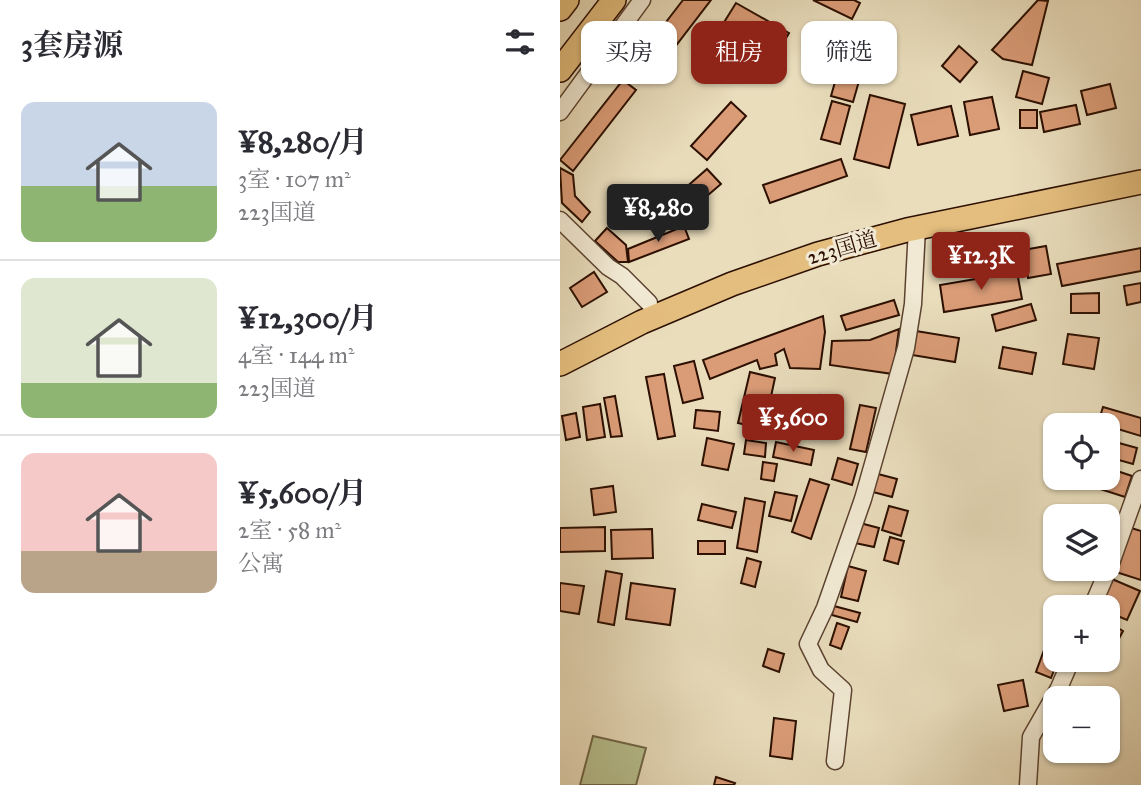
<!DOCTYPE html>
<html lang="zh">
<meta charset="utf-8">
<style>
body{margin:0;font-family:"IM FELL Great Primer","Noto Serif SC",serif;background:#f2f2f3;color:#2b2b33;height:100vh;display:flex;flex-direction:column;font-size:26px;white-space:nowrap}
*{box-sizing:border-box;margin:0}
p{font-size:23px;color:#7c7c81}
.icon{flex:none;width:38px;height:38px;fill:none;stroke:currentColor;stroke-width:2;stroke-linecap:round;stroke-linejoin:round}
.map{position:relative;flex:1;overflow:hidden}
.drawer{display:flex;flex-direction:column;background:#fff;width:560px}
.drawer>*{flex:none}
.hud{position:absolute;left:21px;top:21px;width:455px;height:63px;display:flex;gap:14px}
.controls{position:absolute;left:483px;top:413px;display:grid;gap:14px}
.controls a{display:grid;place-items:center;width:77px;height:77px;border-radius:14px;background:#fff;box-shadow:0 2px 5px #0004;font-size:35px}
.price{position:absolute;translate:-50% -60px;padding:0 16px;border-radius:7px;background:#8f2418;color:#fff;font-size:23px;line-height:46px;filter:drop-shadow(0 2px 4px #0008)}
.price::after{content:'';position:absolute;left:50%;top:42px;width:21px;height:16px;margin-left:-10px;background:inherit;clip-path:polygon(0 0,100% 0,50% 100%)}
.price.current{background:#222;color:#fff}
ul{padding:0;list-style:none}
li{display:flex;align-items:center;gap:21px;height:175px;padding:0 21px}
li+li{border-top:2px solid #e1e1e2}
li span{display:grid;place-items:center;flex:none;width:196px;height:140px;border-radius:14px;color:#555}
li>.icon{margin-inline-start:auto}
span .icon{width:84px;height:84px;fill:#fffc;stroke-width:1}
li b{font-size:30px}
h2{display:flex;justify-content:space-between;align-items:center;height:84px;padding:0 21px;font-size:30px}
.tag{padding:0 24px;border-radius:14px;background:#fff;box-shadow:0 2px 5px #0004;font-size:24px;line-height:63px}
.tag.current{background:#8f2418;color:#fff}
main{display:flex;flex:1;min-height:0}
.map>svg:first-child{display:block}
.green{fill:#b8c08f;stroke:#726848;stroke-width:2}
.building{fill:#da9c77;stroke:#2c0f00;stroke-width:2}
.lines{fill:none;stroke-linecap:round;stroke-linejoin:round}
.minor-casing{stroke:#5b422f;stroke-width:19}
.highway-casing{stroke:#2c0f00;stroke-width:26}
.minor{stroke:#f1e9d3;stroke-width:16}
.highway{stroke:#e4be7e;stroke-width:23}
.labels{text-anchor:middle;stroke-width:6;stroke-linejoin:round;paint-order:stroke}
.street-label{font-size:21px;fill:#2c0f00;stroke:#f1e9d3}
</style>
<main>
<section class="drawer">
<h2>3套房源<svg class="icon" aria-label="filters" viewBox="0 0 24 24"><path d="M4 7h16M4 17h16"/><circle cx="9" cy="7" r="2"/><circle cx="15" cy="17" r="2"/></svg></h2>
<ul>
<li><span style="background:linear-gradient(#c9d6e8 60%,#8fb573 0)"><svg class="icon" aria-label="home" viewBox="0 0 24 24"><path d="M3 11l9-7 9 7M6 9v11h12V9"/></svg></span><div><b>¥8,280/月</b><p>3室 · 107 m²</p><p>223国道</p></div></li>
<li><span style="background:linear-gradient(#dfe7d0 75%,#8fb573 0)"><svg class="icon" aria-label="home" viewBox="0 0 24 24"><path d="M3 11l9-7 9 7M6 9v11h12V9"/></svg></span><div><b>¥12,300/月</b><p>4室 · 144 m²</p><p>223国道</p></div></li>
<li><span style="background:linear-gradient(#f6c9c9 70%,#b9a48a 0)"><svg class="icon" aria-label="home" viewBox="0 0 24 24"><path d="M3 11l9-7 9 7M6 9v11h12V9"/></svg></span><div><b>¥5,600/月</b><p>2室 · 58 m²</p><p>公寓</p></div></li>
</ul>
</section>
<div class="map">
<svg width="581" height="785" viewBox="0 0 581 785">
<rect width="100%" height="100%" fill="#e9ddbc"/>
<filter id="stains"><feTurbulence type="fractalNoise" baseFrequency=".00286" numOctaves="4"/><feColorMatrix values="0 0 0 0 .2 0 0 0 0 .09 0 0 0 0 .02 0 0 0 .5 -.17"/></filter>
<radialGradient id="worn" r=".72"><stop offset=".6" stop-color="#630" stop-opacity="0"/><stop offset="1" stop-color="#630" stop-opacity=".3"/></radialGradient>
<path class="green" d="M33,736L86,748L76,785H20Z"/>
<g class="building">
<path d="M123,0H151L111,52L93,39Z"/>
<path d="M253,0H294L300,3L292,19Z"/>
<path d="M478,0L488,1L472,65L443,59L432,50Z"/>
<path d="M176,3L229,33L216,55L163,24Z"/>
<path d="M294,29L306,32L299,61L288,58Z"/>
<path d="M399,46L417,62L400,82L382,66Z"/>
<path d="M279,68L301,74L293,102L271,96Z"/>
<path d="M463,71L489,78L482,104L456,97Z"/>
<path d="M63,80L76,90L13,171L0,160Z"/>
<path d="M550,84L556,108L527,115L521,91Z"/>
<path d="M310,95L345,104L329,168L294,159Z"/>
<path d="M432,97L439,129L410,135L404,102Z"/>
<path d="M272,101L290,106L280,144L261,139Z"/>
<path d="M171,102L186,116L147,160L131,146Z"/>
<path d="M516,105L520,124L484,132L480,112Z"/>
<path d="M391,106L398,136L358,145L351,115Z"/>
<rect x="460" y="110" width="17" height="18"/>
<path d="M281,159L287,176L210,203L203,185Z"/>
<path d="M0,168L13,175L15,196L30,212L22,222L2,203Z"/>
<path d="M147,169L161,184L120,219L107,204Z"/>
<path d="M124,226L129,239L69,262L68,249Z"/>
<path d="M47,228L66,245L68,262H58L35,241Z"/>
<path d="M486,246L491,274L468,278L463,250Z"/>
<path d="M581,248V271L502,286L497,264Z"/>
<path d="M34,272L47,292L22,307L10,288Z"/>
<path d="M457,272L462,299L384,312L380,285Z"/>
<path d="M581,283V302L567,305L564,286Z"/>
<path d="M539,293V313H511V294Z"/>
<path d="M334,300L339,315L286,330L281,316Z"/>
<path d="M471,304L476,320L436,331L432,315Z"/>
<path d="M263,316L265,332L260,369L230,368L224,349L215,354L217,365L200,369L197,360L150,379L143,360Z"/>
<path d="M339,329L333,374L270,365L272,341L310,340Z"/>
<path d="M356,331L399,338L395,362L352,355Z"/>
<path d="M508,334L539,338L534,369L503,364Z"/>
<path d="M443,347L476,353L472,374L439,368Z"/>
<path d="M134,361L143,398L123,403L114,366Z"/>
<path d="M190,372L215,378L204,429L178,423Z"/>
<path d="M104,374L115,436L98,439L86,377Z"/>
<path d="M260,395L273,397L268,418L256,416Z"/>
<path d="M55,396L62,436L51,437L44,398Z"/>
<path d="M40,404L45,437L27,440L23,407Z"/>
<path d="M300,405L316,408L306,452L290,449Z"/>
<path d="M543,407L581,418V436L538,423Z"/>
<path d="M136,410L160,412L158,431L134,428Z"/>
<path d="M16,413L20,437L6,440L2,416Z"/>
<path d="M147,438L174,444L168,470L142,465Z"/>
<path d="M186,440L206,443L205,457L184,454Z"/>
<path d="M548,440L577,448L573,464L548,457Z"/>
<path d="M216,442L254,450L251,465L213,457Z"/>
<path d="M278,458L298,464L292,485L272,479Z"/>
<path d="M203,462L217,464L214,481L201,479Z"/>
<path d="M548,468L572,476L565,497L506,478H548Z"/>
<path d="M318,474L337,479L332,497L313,492Z"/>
<path d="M250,479L269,485L251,539L232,532Z"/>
<path d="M53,486L56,512L34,515L31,489Z"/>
<path d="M215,492L237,496L231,521L209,516Z"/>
<path d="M185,498L205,502L197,552L177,548Z"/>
<path d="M142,504L176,512L172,528L138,520Z"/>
<path d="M329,506L348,511L341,536L322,530Z"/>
<path d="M497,509L520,516H495V532L490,530Z"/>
<path d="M300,523L319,528L314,547L295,543Z"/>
<path d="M548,525L555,528L548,549Z"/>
<path d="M45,527V551L0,552V528Z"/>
<path d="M568,527L581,531V580L553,571Z"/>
<path d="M92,529L93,558L52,559L51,530Z"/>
<path d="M330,537L344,541L338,564L324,560Z"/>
<rect x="138" y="541" width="27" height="13"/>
<path d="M187,558L201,562L195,587L181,583Z"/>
<path d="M288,566L306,571L298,601L281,597Z"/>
<path d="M46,571L62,574L54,625L38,622Z"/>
<path d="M552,579L580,591L567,620L548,612V607H540Z"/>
<path d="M0,583L24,586L19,614L0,611Z"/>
<path d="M71,583L115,589L110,625L66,619Z"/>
<path d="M504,598L519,603L517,607H500Z"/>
<path d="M274,606L300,613L297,622L272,615Z"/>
<path d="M495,620V660H498L491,678L476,672Z"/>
<path d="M548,622L563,631L549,657L548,656Z"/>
<path d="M277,623L289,627L281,649L270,645Z"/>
<path d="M208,649L224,654L219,672L203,666Z"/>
<path d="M463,680L468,706L444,711L438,685Z"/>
<path d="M214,718L236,721L232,759L210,756Z"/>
<path d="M156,777L175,783L174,785H154Z"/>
</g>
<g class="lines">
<defs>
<g id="minor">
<path d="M0,112L82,0"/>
<path d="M0,220L48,267L62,276L89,303"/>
<path d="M532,607L551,563L581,479"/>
<path d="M275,761L283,690L261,670L248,644L265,608L303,499L346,348L353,304L357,228"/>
<path d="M468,785L471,737L499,688L511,660"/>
</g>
<g id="highway">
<path d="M0,9L7,0"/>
<path d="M0,70L54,0"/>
<path d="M0,364L82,322L172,284L258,254L347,230L581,182"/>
</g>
</defs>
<use href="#minor" class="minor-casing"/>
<use href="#highway" class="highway-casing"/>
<use href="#minor" class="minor"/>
<use href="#highway" class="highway"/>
</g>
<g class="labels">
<g class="street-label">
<text transform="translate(282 248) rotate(-16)" y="7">223国道</text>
</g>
</g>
<rect width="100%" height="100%" filter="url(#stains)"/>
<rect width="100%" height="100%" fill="url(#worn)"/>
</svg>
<div class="controls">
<a><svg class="icon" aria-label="locate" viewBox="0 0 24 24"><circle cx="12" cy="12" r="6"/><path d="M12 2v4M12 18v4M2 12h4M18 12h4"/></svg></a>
<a><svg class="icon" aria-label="layers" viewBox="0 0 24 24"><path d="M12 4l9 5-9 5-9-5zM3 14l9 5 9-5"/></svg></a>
<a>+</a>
<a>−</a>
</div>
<b class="price current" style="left:98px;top:244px">¥8,280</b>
<b class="price" style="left:421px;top:292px">¥12.3K</b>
<b class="price" style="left:233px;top:454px">¥5,600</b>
<div class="hud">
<a class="tag">买房</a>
<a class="tag current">租房</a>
<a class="tag">筛选</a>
</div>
</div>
</main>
